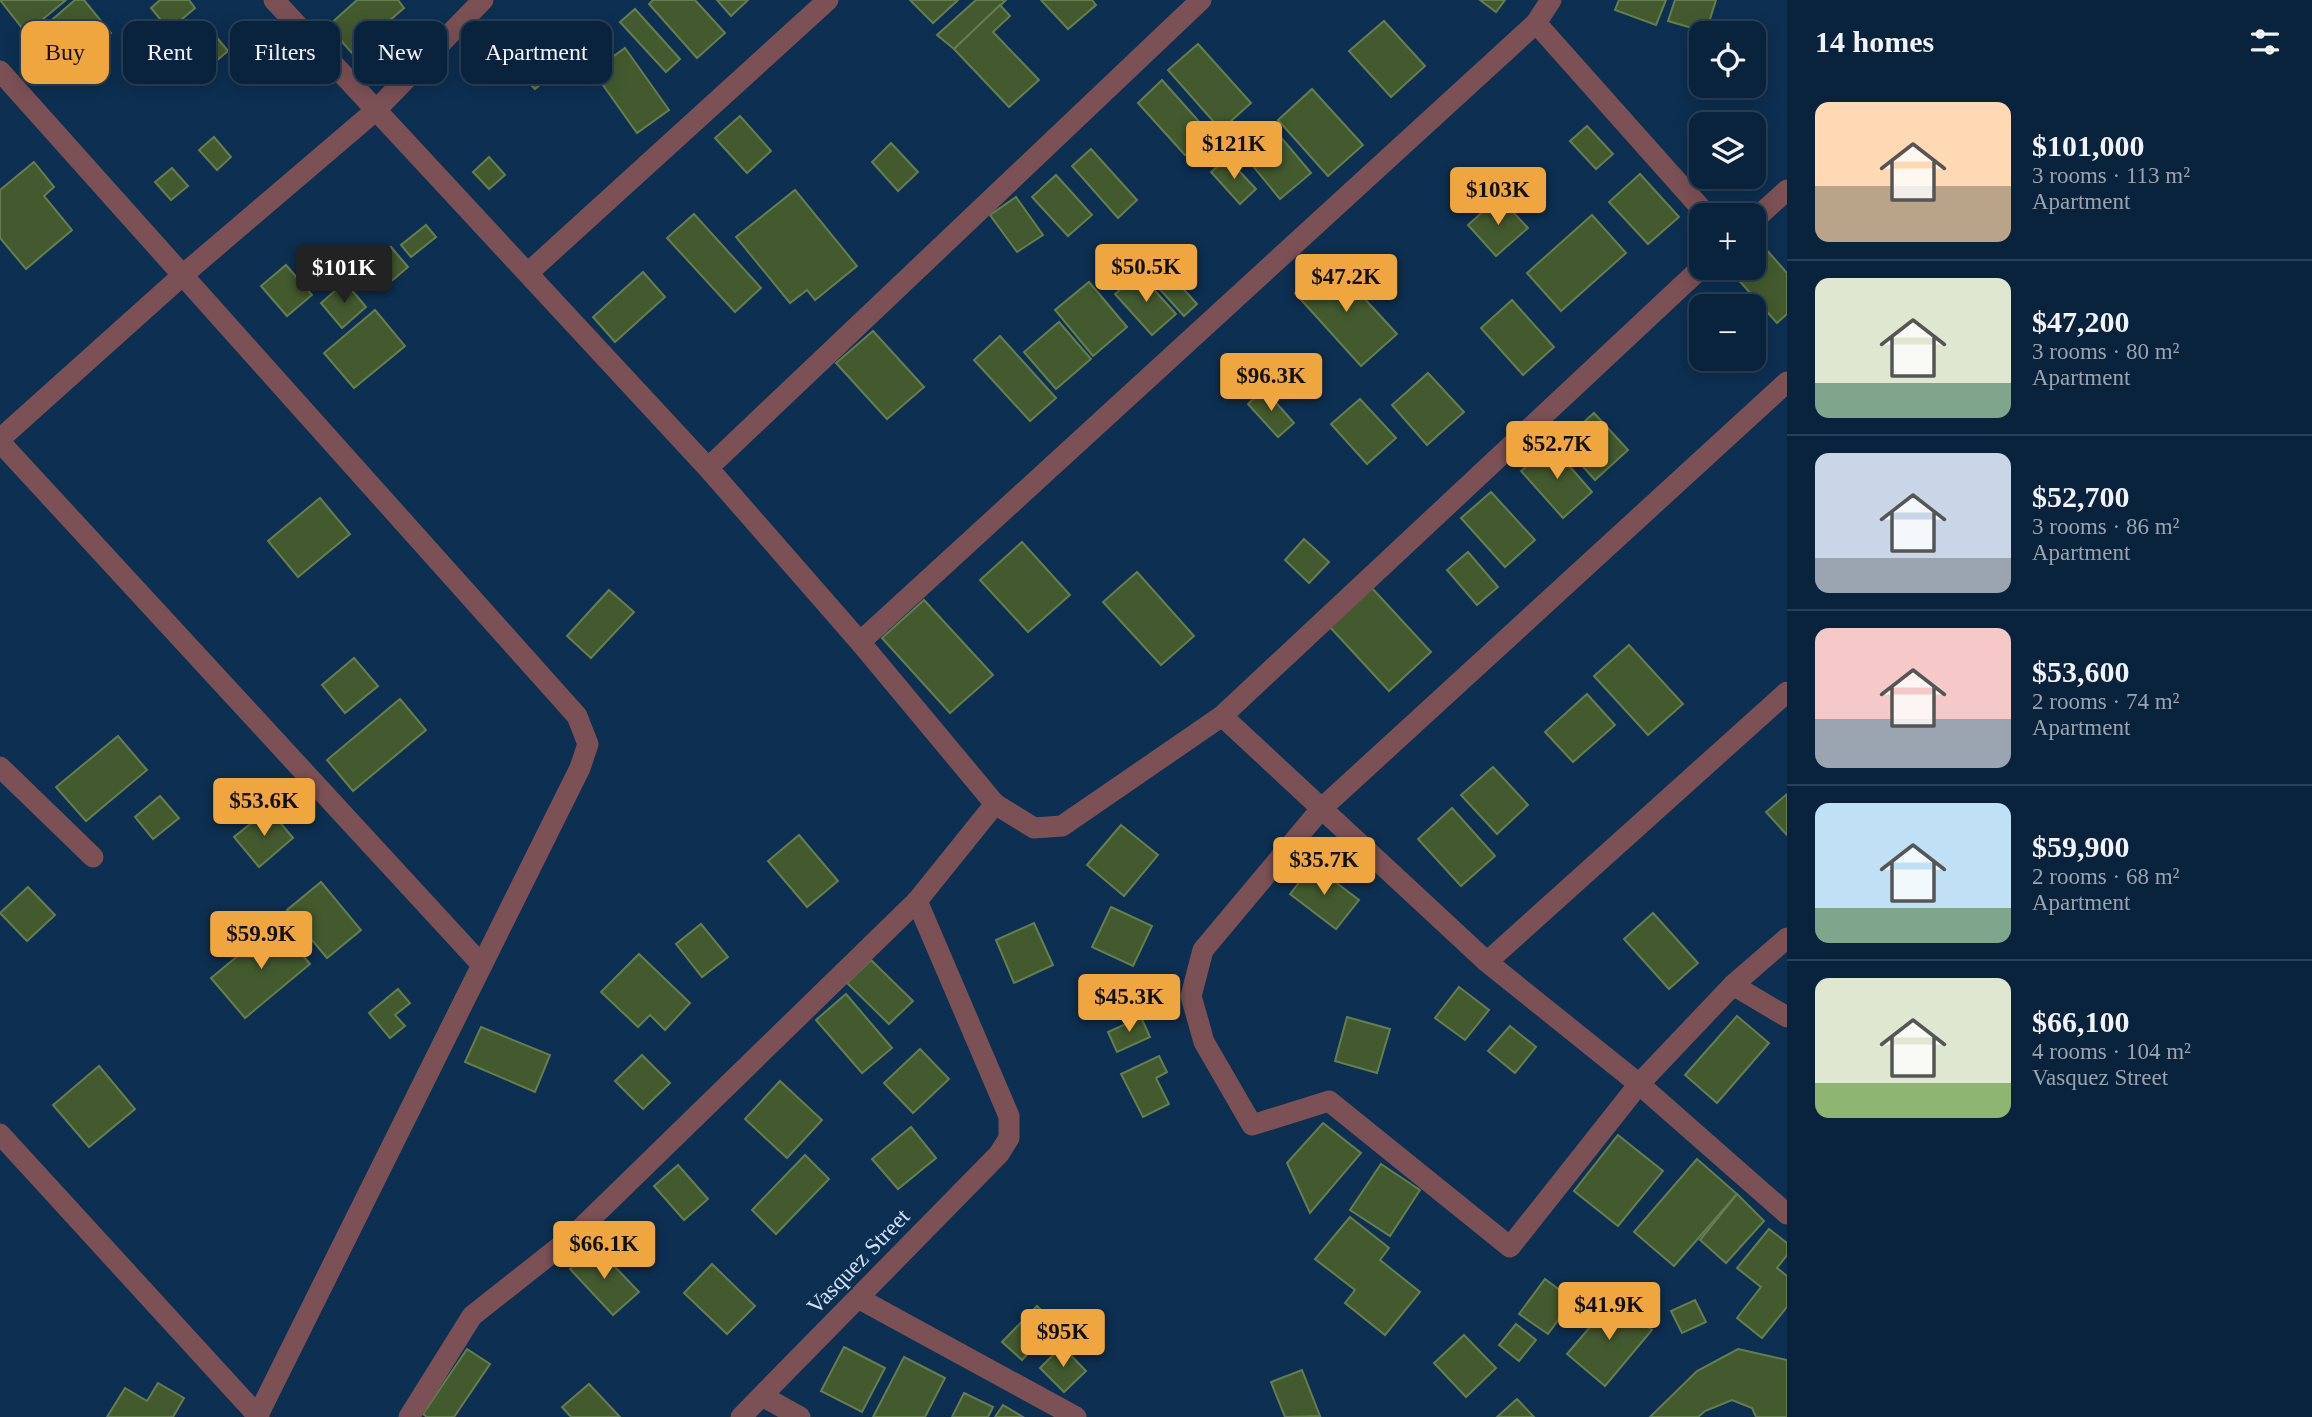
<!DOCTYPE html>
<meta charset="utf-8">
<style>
body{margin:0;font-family:"Times New Roman",serif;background:#132b44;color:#f1f3f6;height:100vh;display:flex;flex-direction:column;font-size:26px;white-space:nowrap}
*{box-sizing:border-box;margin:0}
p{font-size:23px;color:#99a4b0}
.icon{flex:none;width:38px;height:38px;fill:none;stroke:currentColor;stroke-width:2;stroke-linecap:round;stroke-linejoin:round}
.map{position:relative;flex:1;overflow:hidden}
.panel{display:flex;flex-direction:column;background:#0a233d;width:525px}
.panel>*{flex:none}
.top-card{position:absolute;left:21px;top:21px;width:665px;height:63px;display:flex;gap:14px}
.fabs{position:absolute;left:1689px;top:21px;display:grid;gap:14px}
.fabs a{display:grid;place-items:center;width:77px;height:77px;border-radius:14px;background:#0a233d;box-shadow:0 4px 18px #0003,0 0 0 2px #2a4057;font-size:35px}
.price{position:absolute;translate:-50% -60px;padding:0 16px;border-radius:7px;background:#f0a63e;color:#111;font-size:23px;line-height:46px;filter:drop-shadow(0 2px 4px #0008)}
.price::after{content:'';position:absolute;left:50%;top:42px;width:21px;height:16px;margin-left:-10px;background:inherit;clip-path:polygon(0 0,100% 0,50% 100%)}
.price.active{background:#222;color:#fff}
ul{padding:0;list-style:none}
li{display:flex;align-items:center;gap:21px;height:175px;padding:0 28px}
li+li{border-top:2px solid #2a4057}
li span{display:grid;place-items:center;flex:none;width:196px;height:140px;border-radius:14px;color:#555}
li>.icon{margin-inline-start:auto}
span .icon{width:84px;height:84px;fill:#fffc;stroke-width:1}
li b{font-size:30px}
h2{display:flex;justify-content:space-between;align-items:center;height:84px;padding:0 28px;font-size:30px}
.chip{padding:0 24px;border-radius:14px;background:#0a233d;box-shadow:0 4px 18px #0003,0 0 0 2px #2a4057;font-size:24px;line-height:63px}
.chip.active{background:#f0a63e;color:#111}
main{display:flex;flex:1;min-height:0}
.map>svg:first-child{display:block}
.building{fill:#435a2e;stroke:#657e50;stroke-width:2}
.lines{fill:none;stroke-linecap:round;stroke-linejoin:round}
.street{stroke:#7c5156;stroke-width:21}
.labels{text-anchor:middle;stroke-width:5;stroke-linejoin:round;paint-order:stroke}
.street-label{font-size:23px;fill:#cfe2f8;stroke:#0d2f51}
</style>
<main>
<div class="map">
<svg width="1787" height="1417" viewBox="0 0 1787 1417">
<rect width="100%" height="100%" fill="#0d2f51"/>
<g class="building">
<path d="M0,0H66L26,33Z"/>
<path d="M75,0H84L111,33L72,65L41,29Z"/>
<path d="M160,0H189L195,8L169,30L151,8Z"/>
<path d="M357,0H398L404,8L352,53L328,26Z"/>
<path d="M653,0H695L725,33L697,58L649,4Z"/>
<path d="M717,0H748L731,16Z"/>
<path d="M910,0H958L933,23Z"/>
<path d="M976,0H1006L954,49L937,35Z"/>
<path d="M1041,0H1092L1096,5L1068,29Z"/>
<path d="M1480,0H1505L1496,12Z"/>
<path d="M1619,0H1666L1656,25L1615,10Z"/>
<path d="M1675,0H1716L1706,32L1668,21Z"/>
<path d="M1000,5L1010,16L993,32L1039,80L1009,107L954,49Z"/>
<path d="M635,9L680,59L666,72L620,22Z"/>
<path d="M203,21L228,51L196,78L171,48Z"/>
<path d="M1384,21L1425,66L1391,97L1349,51Z"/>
<path d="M529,30L561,66L535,89L502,54Z"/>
<path d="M1198,44L1251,103L1221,130L1168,70Z"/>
<path d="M625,48L669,110L637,133L593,71Z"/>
<path d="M1162,80L1210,134L1185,155L1138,103Z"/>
<path d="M1312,89L1363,145L1328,176L1278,120Z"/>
<path d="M740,116L771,151L747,173L715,138Z"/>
<path d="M1269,123L1311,173L1280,199L1238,148Z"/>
<path d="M1587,126L1613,154L1596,169L1570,141Z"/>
<path d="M214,137L231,157L217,170L199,150Z"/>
<path d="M891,143L918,172L898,191L872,162Z"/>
<path d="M1091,149L1137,200L1118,218L1072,166Z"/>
<path d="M489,157L505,175L489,189L473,172Z"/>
<path d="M1227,158L1256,189L1240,204L1211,172Z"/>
<path d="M34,162L54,187L44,196L72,230L26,269L0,238V190Z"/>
<path d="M172,168L188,186L171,200L155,182Z"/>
<path d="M1640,174L1679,217L1648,244L1609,202Z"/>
<path d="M1056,175L1092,215L1068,236L1032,197Z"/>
<path d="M795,190L857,266L815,300L807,290L790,303L736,237Z"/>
<path d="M1016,197L1043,235L1017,252L990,215Z"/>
<path d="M1499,197L1528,228L1496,256L1468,225Z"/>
<path d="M694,214L761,288L735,312L667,238Z"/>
<path d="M1592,215L1626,253L1561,311L1527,273Z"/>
<path d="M426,225L436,237L411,257L401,245Z"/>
<path d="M391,247L408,267L381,290L364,269Z"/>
<path d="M1765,248L1787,273V314L1777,323L1735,276L1744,268H1754V259Z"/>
<path d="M1330,261L1397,334L1361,366L1295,293Z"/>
<path d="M286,265L312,295L287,316L261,286Z"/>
<path d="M643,272L665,297L615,342L593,317Z"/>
<path d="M1139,273L1176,314L1152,335L1115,294Z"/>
<path d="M1169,273L1197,304L1184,316L1156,285Z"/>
<path d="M345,282L366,307L342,328L321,303Z"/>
<path d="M1089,282L1127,327L1093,356L1055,310Z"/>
<path d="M1512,300L1554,347L1523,375L1481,328Z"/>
<path d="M375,310L405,346L354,388L324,353Z"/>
<path d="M1059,322L1091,359L1056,389L1024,352Z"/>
<path d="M873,331L924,387L887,419L836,363Z"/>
<path d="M1000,336L1056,398L1030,421L974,360Z"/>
<path d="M1428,373L1464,412L1427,445L1392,405Z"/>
<path d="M1264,389L1294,423L1278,437L1248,404Z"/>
<path d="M1360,399L1396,438L1367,464L1331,424Z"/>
<path d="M1594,413L1628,450L1595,480L1561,442Z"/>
<path d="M1551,445L1592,492L1563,518L1521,471Z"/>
<path d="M1491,492L1535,540L1505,567L1461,518Z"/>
<path d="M320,498L350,534L298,577L268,541Z"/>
<path d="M1304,539L1329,562L1309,583L1285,560Z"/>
<path d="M1022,542L1070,595L1028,632L980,580Z"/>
<path d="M1468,552L1498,587L1477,605L1447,570Z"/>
<path d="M1137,572L1194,636L1161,665L1103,602Z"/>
<path d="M1370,586L1431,652L1389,691L1328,625Z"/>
<path d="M609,590L634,612L591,658L567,636Z"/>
<path d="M924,600L993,675L950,713L882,638Z"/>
<path d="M1629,645L1683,704L1648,735L1594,676Z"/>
<path d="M354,658L378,686L345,713L322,685Z"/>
<path d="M1587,694L1615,725L1573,762L1545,732Z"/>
<path d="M400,699L426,730L353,791L327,760Z"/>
<path d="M118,736L147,770L86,821L56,787Z"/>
<path d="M1493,767L1528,805L1497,834L1461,795Z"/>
<path d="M1787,794V835L1766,812Z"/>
<path d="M160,796L179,818L153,839L135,817Z"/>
<path d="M1452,808L1495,856L1461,886L1418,839Z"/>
<path d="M269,809L293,838L259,867L234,837Z"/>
<path d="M1121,825L1158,855L1124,896L1087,865Z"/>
<path d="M799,835L838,881L807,907L768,861Z"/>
<path d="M1313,865L1359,900L1336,929L1290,894Z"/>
<path d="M321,882L361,930L327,958L287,910Z"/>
<path d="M28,887L55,915L27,941L0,913Z"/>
<path d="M1111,907L1152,926L1133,966L1092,947Z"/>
<path d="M1653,913L1698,963L1669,989L1624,939Z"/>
<path d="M1034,923L1053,965L1014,983L996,940Z"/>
<path d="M276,924L310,964L245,1018L211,978Z"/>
<path d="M701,924L728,957L702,977L676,944Z"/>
<path d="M639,954L690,1003L665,1030L650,1015L638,1027L601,992Z"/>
<path d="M871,960L913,1001L889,1024L847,983Z"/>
<path d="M1459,987L1489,1010L1465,1040L1435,1018Z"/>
<path d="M398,989L410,1003L395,1015L405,1026L390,1038L369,1013Z"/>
<path d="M846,994L892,1048L862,1073L816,1020Z"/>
<path d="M1737,1016L1769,1043L1717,1103L1685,1075Z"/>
<path d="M1141,1017L1150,1037L1117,1052L1108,1032Z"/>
<path d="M1347,1017L1390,1029L1377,1073L1335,1061Z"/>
<path d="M1510,1026L1536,1047L1515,1073L1488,1051Z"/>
<path d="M481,1027L550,1055L535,1092L465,1062Z"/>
<path d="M920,1049L949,1079L913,1113L884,1083Z"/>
<path d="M642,1055L670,1083L643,1109L615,1081Z"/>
<path d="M1159,1056L1167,1072L1156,1078L1169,1104L1143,1117L1121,1074Z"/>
<path d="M99,1066L135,1109L89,1147L53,1105Z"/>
<path d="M780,1081L822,1120L787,1158L745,1119Z"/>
<path d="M1323,1123L1361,1153L1310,1213L1287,1163Z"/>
<path d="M911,1127L936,1158L898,1189L872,1159Z"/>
<path d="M1618,1135L1663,1171L1618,1226L1574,1191Z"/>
<path d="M805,1155L829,1179L776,1234L752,1210Z"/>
<path d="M1697,1159L1737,1194L1674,1266L1634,1232Z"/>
<path d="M1381,1164L1420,1190L1390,1236L1350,1210Z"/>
<path d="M678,1165L708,1199L684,1220L654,1186Z"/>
<path d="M1737,1194L1764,1221L1726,1263L1700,1240Z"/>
<path d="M1350,1217L1389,1248L1380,1260L1420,1292L1385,1335L1345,1303L1355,1290L1315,1259Z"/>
<path d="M1769,1229L1787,1243V1255L1777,1268L1787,1276V1307L1762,1338L1737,1318L1761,1287L1737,1268Z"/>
<path d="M595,1246L639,1292L613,1315L570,1269Z"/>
<path d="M712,1264L755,1306L727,1334L684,1293Z"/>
<path d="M1545,1279L1573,1300L1548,1334L1519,1314Z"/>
<path d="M1614,1299L1652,1330L1605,1386L1567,1354Z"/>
<path d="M1695,1300L1706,1322L1682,1333L1671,1311Z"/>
<path d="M1037,1306L1056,1324L1022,1360L1002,1342Z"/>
<path d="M1516,1324L1536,1340L1519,1361L1499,1345Z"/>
<path d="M1464,1335L1496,1368L1466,1397L1434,1363Z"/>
<path d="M1062,1346L1086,1371L1064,1392L1040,1368Z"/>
<path d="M844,1347L885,1368L862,1412L821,1391Z"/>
<path d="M467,1349L490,1364L454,1417H427L423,1414Z"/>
<path d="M1738,1349L1787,1360V1417H1756L1752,1408L1732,1400L1705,1411L1698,1417H1650L1697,1371Z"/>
<path d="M904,1357L945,1378L925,1417H873Z"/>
<path d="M1302,1370L1320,1416L1285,1417L1271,1382Z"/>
<path d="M158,1383L184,1398L173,1417H107L125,1388L147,1401Z"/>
<path d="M589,1384L620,1417H571L562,1407Z"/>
<path d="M964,1393L993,1407L988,1417H952Z"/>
<path d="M1517,1399L1534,1417H1497Z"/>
<path d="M1003,1405L1023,1417H995Z"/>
</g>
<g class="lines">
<g class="street">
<path d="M274,0L708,468L860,642L995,804L1034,828L1062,826L1222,716L1701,268"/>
<path d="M1536,23L1707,215"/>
<path d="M0,71L577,716L588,744L580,768L257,1417"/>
<path d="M1754,220L1787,190"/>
<path d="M529,272L828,0"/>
<path d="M1787,382L1321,809L1203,950L1191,996L1204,1042L1252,1125L1329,1101L1510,1247L1639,1084L1733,985L1787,938"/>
<path d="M0,439L184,274L375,111L483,0"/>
<path d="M0,442L482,965"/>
<path d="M708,468L1201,0"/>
<path d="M860,642L1536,23L1551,0"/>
<path d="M1222,716L1487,962L1639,1084L1787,1214"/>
<path d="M0,767L93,857"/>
<path d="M1487,962L1787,692"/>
<path d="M1733,985L1787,1017"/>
<path d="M0,1134L259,1417"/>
<path d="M858,1298L1076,1417"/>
<path d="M762,1396L800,1417"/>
<path d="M409,1417L472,1316L572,1237L917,901L995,804"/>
<path d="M741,1417L999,1154L1009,1138V1116L917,901"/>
</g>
</g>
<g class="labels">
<g class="street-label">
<text transform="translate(858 1261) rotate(-46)" y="8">Vasquez Street</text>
</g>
</g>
</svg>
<div class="fabs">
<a><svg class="icon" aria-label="locate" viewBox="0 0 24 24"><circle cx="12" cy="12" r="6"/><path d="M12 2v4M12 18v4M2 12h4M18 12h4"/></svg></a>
<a><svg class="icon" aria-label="layers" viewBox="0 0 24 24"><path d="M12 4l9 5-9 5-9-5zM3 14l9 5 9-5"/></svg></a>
<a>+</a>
<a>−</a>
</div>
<b class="price" style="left:1234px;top:181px">$121K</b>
<b class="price" style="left:1498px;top:227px">$103K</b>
<b class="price" style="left:1146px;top:304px">$50.5K</b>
<b class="price active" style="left:344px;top:305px">$101K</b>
<b class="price" style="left:1346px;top:314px">$47.2K</b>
<b class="price" style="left:1271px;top:413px">$96.3K</b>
<b class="price" style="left:1557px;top:481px">$52.7K</b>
<b class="price" style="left:264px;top:838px">$53.6K</b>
<b class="price" style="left:1324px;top:897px">$35.7K</b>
<b class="price" style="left:261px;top:971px">$59.9K</b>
<b class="price" style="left:1129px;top:1034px">$45.3K</b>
<b class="price" style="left:604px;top:1281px">$66.1K</b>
<b class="price" style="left:1609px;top:1342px">$41.9K</b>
<b class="price" style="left:1063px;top:1369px">$95K</b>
<div class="top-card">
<a class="chip active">Buy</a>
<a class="chip">Rent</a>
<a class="chip">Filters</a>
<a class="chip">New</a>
<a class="chip">Apartment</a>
</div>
</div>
<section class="panel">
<h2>14 homes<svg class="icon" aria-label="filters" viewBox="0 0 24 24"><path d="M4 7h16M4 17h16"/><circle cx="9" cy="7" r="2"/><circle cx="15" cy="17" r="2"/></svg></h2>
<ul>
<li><span style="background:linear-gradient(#ffd9b3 60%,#b9a48a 0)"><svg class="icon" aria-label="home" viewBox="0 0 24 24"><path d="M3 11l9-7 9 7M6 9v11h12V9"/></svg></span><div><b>$101,000</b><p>3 rooms · 113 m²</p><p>Apartment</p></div></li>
<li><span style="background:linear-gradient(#dfe7d0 75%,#7fa58c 0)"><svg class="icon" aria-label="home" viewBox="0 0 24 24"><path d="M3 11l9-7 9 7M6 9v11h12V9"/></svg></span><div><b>$47,200</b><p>3 rooms · 80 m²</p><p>Apartment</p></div></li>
<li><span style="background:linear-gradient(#c9d6e8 75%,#9aa5b1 0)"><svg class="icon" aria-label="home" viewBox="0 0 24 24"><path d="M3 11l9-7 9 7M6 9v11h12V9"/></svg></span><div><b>$52,700</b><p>3 rooms · 86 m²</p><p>Apartment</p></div></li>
<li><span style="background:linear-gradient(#f6c9c9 65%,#9aa5b1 0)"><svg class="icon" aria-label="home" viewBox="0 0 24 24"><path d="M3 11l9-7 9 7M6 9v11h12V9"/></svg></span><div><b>$53,600</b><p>2 rooms · 74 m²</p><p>Apartment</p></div></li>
<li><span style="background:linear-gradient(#bfe0f5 75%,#7fa58c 0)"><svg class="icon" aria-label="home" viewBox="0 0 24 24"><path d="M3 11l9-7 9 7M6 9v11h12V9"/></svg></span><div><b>$59,900</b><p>2 rooms · 68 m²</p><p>Apartment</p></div></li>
<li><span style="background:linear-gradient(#dfe7d0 75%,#8fb573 0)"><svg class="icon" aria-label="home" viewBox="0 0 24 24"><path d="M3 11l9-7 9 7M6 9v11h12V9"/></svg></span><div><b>$66,100</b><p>4 rooms · 104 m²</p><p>Vasquez Street</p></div></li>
</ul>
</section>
</main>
